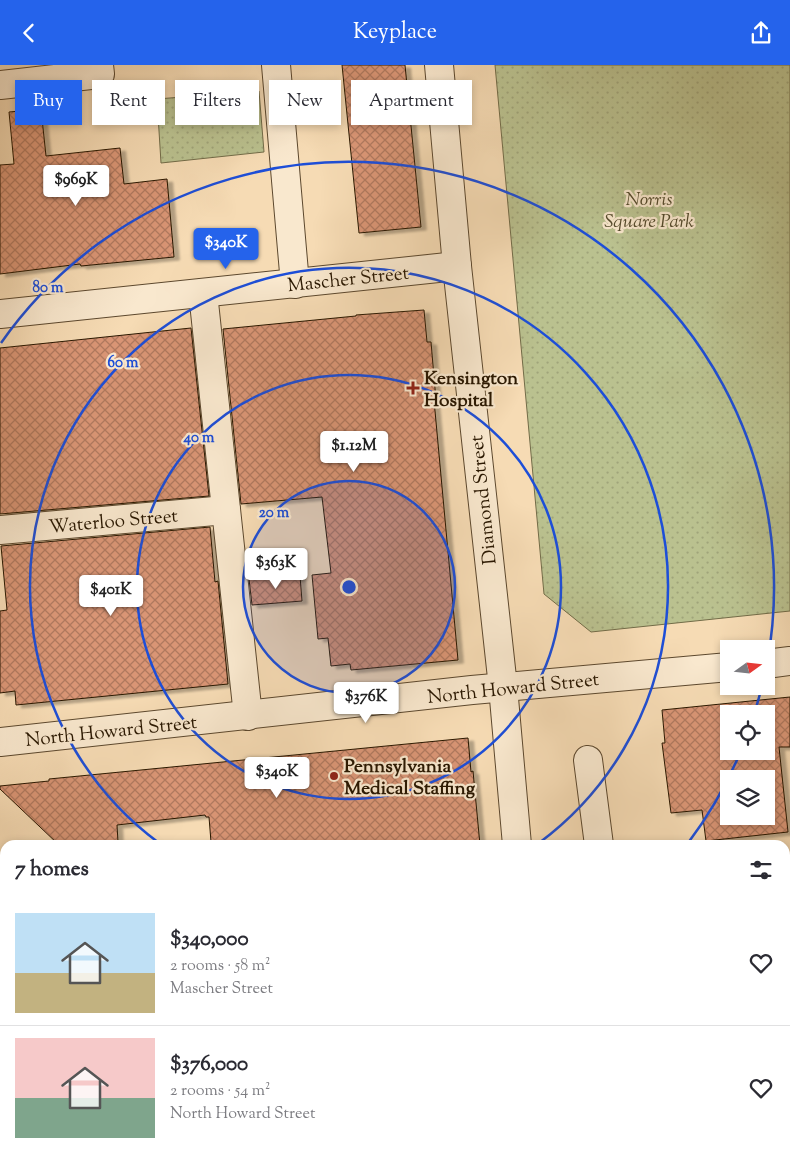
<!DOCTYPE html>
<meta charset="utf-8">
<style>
body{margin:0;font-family:"Sorts Mill Goudy",serif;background:#f7f7f7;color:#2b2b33;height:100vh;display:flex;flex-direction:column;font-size:19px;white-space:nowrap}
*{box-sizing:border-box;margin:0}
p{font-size:16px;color:#7c7c81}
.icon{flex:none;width:28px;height:28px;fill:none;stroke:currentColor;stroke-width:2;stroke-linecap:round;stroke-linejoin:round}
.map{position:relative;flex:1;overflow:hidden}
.drawer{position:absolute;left:0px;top:775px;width:790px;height:321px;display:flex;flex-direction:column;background:#fff;border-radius:15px 15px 0 0;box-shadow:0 2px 8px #0003}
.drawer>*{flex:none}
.guide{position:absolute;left:15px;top:15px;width:500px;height:45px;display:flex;gap:10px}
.needle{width:32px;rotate:75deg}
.tools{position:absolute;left:720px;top:575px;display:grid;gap:10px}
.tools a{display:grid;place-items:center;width:55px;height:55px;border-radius:0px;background:#fff;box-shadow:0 2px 8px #0003;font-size:25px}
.price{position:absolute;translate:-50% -42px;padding:0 11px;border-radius:5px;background:#fff;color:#222;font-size:16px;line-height:32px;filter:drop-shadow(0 1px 2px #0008)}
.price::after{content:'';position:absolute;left:50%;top:30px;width:15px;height:11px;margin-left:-8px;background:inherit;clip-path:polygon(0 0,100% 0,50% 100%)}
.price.on{background:#2563eb;color:#fff}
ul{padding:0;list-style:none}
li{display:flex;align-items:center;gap:15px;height:125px;padding:0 15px}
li+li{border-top:1px solid #e1e1e2}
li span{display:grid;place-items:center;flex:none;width:140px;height:100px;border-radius:0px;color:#555}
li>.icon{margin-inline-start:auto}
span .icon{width:60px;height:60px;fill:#fffc;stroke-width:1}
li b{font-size:21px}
h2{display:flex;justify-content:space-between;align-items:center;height:60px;padding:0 15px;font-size:21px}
.pill{padding:0 18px;border-radius:0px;background:#fff;box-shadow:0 2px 8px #0003;font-size:18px;line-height:45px}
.pill.on{background:#2563eb;color:#fff}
header{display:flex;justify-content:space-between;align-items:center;height:65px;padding:0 15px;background:#2563eb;color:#fff;font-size:22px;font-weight:600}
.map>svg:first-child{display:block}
.park{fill:url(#park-dots);stroke:#726c48}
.building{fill:url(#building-cross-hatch);stroke:#291701;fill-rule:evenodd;filter:url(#shadow)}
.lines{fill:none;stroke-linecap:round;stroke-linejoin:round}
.minor-casing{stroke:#5c482e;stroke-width:30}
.minor{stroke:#f9e8ce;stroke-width:28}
.rail-casing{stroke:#291701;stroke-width:5.5}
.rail{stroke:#f9e8ce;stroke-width:4;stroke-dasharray:11;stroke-linecap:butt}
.ring{fill:none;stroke:#1d4ed8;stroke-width:2.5}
.poi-dot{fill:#8f2418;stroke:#f9e8ce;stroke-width:2}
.labels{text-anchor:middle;stroke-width:4.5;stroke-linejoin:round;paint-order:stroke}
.park-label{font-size:19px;font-style:italic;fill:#544a2c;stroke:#f9e8ce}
.street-label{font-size:19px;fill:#291701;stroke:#f9e8ce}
.poi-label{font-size:19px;font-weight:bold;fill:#291701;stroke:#f9e8ce;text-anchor:start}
.centre{fill:#1d4ed8;stroke:#f9e8ce;stroke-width:2.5}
.ring-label{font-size:15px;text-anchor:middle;font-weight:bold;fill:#1d4ed8;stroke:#f9e8ce;stroke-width:4.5;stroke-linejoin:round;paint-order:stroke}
</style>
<header><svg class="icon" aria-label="back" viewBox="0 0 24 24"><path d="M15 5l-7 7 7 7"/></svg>Keyplace<svg class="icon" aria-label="share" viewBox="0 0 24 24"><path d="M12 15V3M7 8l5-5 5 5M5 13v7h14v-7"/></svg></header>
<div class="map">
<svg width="790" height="1096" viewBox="0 0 790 1096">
<defs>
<pattern id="park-dots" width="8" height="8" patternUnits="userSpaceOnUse" patternTransform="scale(1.25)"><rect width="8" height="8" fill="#bac18f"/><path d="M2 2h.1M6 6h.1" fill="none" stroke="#a0a57a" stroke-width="1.8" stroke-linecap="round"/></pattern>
<pattern id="building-cross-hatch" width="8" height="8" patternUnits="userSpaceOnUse" patternTransform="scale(1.25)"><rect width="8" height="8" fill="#d99575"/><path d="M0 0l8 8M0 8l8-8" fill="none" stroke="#b0795e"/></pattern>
<filter id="shadow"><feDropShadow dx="5.5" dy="3" stdDeviation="1" flood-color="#0004"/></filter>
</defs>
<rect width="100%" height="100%" fill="#f6dbb4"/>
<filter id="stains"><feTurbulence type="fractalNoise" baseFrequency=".004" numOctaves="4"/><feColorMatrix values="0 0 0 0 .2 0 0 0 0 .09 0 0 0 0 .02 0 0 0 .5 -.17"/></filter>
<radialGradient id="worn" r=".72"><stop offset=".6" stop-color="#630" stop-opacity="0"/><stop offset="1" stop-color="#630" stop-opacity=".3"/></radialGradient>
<g class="park">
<path d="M495,0H790V546L591,567L544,529Z"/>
<path d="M259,26L264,87L161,98L157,34Z"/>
</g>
<g class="building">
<path d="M342,0H405L421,162L359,168Z"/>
<path d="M41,44L46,91L120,83L124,119L167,114L174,192L81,201L80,199L0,209V100L14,99L9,47Z"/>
<path d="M424,245L427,277H431L436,335H434L458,595L351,605L350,599L331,601L328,573L318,574L312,510L331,508L322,432L241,439L223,264L356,251V250Z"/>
<path d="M191,263L209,431L0,449V283Z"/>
<path d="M210,462L215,517L218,516L228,619L16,640L15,626L0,628V546L7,545L1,481Z"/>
<path d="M300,511L302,536L252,540L249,514Z"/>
<path d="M790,632V682H779L788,767L706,776L702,745L671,748L662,678H665L662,645ZM729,649H766V686H729ZM729,714H766V751H729Z"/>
<path d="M468,673L471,707L473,706L480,780H222L221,776L211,777L209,752H206L205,750L117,760L118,777L86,780H59L0,724V721L49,716V714Z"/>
</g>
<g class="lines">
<defs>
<g id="minor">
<path d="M276,0L295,219"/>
<path d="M439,0L457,201L503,622L517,780"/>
<path d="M0,20L100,9L99,0"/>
<path d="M203,228L248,651"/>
<path d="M0,249L457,201"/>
<path d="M0,465L226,445"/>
<path d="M766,599L790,596"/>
<path d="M0,677L472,625L729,602"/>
<path d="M588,695L599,780"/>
<path d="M785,843H790"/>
<path d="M0,920H5"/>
<path d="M785,1082H790"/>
<path d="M545,1096V1091"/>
<path d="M647,1096L696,1091"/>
</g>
</defs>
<use href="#minor" class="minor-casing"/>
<use href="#minor" class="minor"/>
<defs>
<g id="rail">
<path d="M785,1073H790"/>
<path d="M554,1096L603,1091"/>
<path d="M759,1096L790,1093"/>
</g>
</defs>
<use href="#rail" class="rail-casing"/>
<use href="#rail" class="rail"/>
</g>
<circle cx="349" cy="522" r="106" fill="#1d4ed8" fill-opacity=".12"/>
<g class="ring">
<circle cx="349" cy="522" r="106"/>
<circle cx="349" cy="522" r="212"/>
<path d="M159 778A319 319 0 1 1 539 778"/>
<path d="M761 625A425 425 0 0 1 755 646M740 688A425 425 0 0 1 688 778M1 278A425 425 0 0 1 767 599"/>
</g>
<g class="poi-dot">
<path d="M410.5 315.5h5v5h5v5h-5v5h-5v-5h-5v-5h5z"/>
<circle cx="334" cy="711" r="5"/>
</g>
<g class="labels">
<g class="park-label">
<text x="649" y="140">Norris<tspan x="649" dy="22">Square Park</tspan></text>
</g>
<g class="street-label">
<text transform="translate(348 213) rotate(-6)" y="7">Mascher Street</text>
<text transform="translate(482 435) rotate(-96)" y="7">Diamond Street</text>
<text transform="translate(113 455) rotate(-5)" y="7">Waterloo Street</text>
<text transform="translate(513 622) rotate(-6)" y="7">North Howard Street</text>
<text transform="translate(111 665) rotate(-6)" y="7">North Howard Street</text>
</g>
<g class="poi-label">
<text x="424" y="319">Kensington<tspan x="424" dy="22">Hospital</tspan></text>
<text x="344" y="707">Pennsylvania<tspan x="344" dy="22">Medical Staffing</tspan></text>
</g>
</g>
<circle cx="349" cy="522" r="8" class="centre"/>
<g class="ring-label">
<text x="48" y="227">80 m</text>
<text x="123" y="302">60 m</text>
<text x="199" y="377">40 m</text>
<text x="274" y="452">20 m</text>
</g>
<rect width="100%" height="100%" filter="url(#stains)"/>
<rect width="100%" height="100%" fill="url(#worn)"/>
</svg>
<div class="tools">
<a><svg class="needle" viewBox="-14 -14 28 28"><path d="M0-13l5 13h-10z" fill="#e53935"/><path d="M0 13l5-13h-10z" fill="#7c7c81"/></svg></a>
<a><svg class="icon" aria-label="locate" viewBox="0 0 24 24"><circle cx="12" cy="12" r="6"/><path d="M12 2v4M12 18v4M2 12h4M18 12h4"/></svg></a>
<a><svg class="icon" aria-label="layers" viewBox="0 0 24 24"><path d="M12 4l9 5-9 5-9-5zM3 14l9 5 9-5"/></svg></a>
</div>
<b class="price" style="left:76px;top:142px">$969K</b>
<b class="price on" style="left:226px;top:205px">$340K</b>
<b class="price" style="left:354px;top:408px">$1.12M</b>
<b class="price" style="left:276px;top:525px">$363K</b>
<b class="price" style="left:111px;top:552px">$401K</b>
<b class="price" style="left:366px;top:659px">$376K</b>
<b class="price" style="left:277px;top:734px">$340K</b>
<div class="guide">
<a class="pill on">Buy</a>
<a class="pill">Rent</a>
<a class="pill">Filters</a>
<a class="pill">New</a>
<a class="pill">Apartment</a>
</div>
<section class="drawer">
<h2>7 homes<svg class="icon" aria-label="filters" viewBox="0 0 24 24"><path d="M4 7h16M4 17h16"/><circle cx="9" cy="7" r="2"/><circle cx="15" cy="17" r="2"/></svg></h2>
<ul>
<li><span style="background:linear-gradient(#bfe0f5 60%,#c2b280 0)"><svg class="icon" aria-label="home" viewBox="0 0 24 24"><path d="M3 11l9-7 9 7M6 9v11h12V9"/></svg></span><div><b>$340,000</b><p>2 rooms · 58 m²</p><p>Mascher Street</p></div><svg class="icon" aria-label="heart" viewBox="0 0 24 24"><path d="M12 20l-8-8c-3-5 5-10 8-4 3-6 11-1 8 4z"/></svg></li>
<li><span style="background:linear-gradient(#f6c9c9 60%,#7fa58c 0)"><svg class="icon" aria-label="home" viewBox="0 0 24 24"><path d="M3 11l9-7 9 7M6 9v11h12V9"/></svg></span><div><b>$376,000</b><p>2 rooms · 54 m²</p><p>North Howard Street</p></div><svg class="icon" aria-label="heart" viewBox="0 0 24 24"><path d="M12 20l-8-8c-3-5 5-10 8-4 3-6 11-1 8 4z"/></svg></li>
</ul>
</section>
</div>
